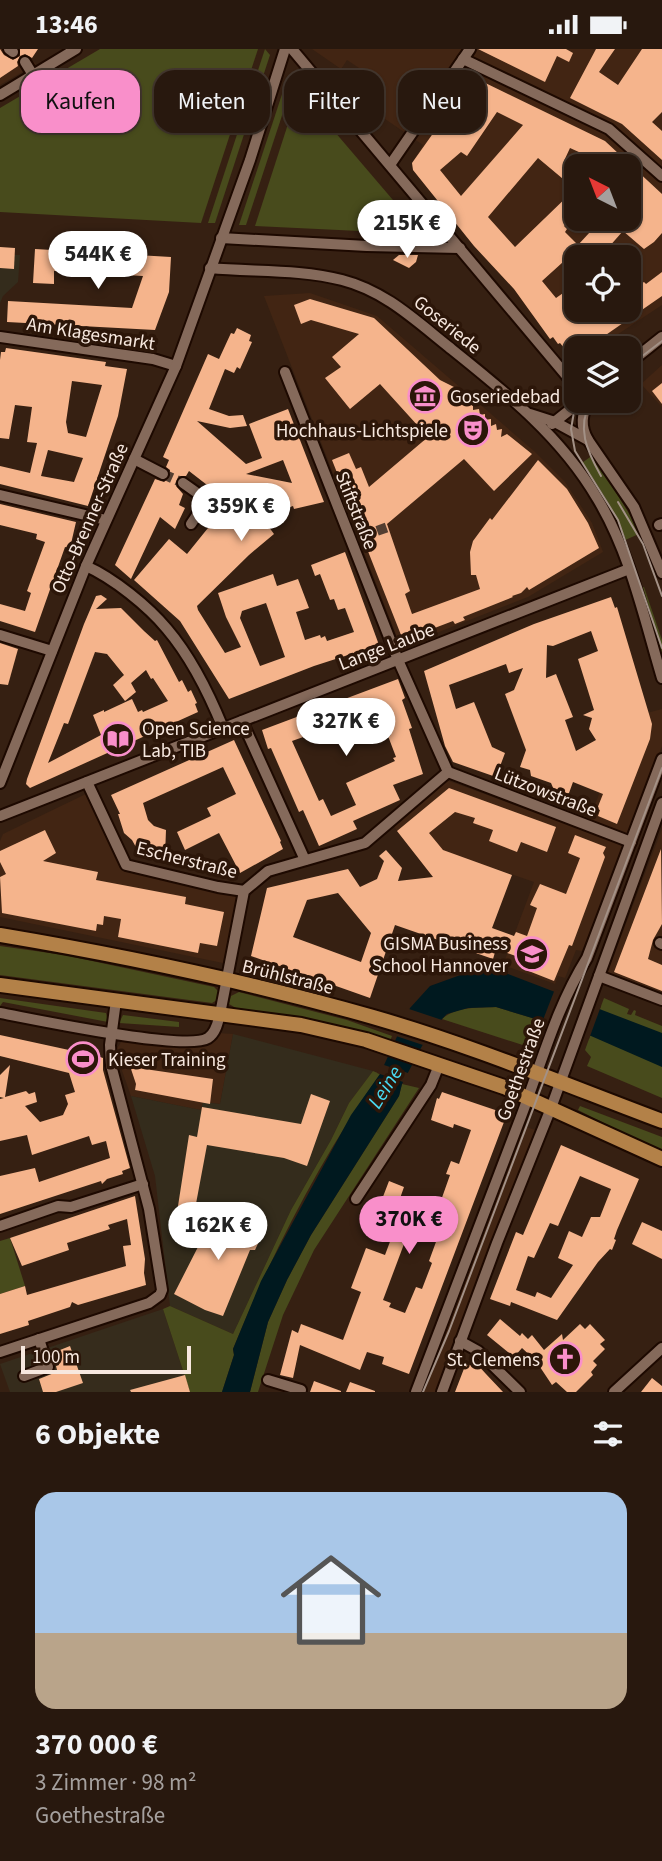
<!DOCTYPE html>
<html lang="de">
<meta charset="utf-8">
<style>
body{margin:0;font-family:"Source Sans 3",sans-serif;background:#34251c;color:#f1f3f6;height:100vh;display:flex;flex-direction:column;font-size:26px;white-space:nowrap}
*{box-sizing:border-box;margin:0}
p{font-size:23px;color:#a5a09e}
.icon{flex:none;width:38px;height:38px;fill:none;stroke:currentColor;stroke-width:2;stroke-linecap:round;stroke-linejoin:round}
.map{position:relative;height:1343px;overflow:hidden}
.side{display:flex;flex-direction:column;background:#28180e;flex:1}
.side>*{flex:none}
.guide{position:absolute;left:21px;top:21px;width:621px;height:63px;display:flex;gap:14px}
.needle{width:46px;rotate:318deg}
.tools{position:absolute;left:564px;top:105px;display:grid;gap:14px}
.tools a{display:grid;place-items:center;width:77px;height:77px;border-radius:14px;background:#28180e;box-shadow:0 2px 5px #0004,0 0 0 2px #44372e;font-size:35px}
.scale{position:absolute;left:21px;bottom:18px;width:170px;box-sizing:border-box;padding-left:7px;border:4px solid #f7e8df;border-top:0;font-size:19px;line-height:24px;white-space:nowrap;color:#f7e8df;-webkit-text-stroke:5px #2c1609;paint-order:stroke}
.price{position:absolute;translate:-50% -60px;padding:0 16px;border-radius:24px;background:#fff;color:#222;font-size:23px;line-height:46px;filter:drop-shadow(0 2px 4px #0008)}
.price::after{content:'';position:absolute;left:50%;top:42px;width:21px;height:16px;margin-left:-10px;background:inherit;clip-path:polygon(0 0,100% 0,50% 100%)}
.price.active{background:#f98fca;color:#111}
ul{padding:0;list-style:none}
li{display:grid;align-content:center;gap:14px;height:371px;padding:0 35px}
li span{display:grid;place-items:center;height:217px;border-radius:21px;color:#555}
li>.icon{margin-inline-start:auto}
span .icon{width:126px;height:126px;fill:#fffc;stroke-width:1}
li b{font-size:30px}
h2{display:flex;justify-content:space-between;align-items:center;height:84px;padding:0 35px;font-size:30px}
.pill{padding:0 24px;border-radius:21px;background:#28180e;box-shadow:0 2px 5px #0004,0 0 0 2px #44372e;font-size:24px;line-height:63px}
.pill.active{background:#f98fca;color:#111}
.status{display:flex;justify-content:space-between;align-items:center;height:49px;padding:0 35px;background:#28180e;direction:ltr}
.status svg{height:19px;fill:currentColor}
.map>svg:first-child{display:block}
.built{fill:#422513;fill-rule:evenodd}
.industrial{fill:#362c1c}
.education{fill:#342c1c}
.green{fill:#484b1c}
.water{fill:#00191f}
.pier{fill:#362012}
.building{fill:#f5b48c;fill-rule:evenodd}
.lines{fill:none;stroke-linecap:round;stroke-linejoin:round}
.minor-tunnel{stroke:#533e31;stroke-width:10;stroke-dasharray:10 5;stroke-linecap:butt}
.minor-casing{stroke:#1d0900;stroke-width:14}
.major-casing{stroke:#1d0900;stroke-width:18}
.minor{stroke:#856a5b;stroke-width:10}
.major{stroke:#b38148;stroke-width:14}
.tram{stroke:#a39186;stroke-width:2}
.labels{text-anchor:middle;stroke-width:7;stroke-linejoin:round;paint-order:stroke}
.street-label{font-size:19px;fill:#f7e8df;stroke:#2c1609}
.poi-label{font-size:19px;fill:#f7e8df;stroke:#2c1609;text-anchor:start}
.water-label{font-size:21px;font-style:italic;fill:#49d8f0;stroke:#2c1609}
</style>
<div class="status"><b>13:46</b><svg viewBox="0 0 49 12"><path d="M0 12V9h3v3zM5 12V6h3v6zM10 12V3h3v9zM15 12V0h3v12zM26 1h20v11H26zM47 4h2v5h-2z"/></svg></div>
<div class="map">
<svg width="662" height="1343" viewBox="0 0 662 1343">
<rect width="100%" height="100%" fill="#362012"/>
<g class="built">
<path d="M0,0H18L36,15L0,36Z"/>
<path d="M312,0H662V256L597,299H576V311L568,299L565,300L560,294L558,295L553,289L550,290L514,240L474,197L413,121L412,114L423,96L356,50L371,27L347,11L341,20ZM576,117H628V170H576ZM576,208H628V261H576Z"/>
<path d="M310,244L377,267L534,402L565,433L592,474L603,503L528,548L401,598L264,247Z"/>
<path d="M662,316V358L641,335Z"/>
<path d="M662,660V697L627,789L588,774L624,680L620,671Z"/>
<path d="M446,731L625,796L582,902L576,901L565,929L558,927L555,935L503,916L534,833L493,819L433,828L392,775Z"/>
<path d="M88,744L123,818L238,847L223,914L0,868V792L3,785Z"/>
<path d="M662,780V949L606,927Z"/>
<path d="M217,984L233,985L220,1055L203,1053L201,1061L131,1047L115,1002L122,992L198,988Z"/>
<path d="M523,1077L535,1081L454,1294L437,1343H419Z"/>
</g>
<path class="industrial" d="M163,1260L190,1343H10L0,1315Z"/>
<g class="education">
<path d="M14,206H20L18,233L3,247L0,254V219Z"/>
<path d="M233,985L373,1022L349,1054L331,1091L291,1161L233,1285L170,1257L155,1127L131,1047L201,1061L203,1053L220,1055Z"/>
</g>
<g class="green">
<path d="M100,0H258L201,174L0,163V59Z"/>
<path d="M265,0L270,6L215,174H208Z"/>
<path d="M288,27L293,33L246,176H239Z"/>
<path d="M299,41L422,185L255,177Z"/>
<path d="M593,406L641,484L623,492L579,416Z"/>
<path d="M644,538L662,591V611L639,540Z"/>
<path d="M0,897L64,906L214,938L220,944L217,951L212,954L0,926Z"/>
<path d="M239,943L347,971L392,987L390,992C338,974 291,966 236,959L229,955L231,947Z"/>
<path d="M0,949L106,964L108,973L3,953L0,957Z"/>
<path d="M604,949L629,960L627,965L631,966L634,961L636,962L635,966L662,977V1049L587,1017L591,1008L585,1001Z"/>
<path d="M496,958L542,972L532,999L442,970C456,957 478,959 496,958Z"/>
<path d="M123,966L179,973V978L119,974Z"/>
<path d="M373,1022L380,1025C320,1110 272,1204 233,1300L234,1306L222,1343H190L163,1260L170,1257L233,1285L291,1161L331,1091L349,1054Z"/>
<path d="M402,1035L419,1039L314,1201L283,1266L258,1343H250L268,1273L287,1231L311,1186L399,1047Z"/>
<path d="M580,1057L662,1088V1103L578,1061Z"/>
<path d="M10,1189L25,1237L0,1245V1192Z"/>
</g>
<path class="water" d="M503,923L662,984V1018L591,987L496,958L468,959L447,965L442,970L422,997L402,1035L399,1047L311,1186L287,1231L268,1273L250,1343H222L234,1306L233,1300L261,1232L351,1066L380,1025L410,959L430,937L466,924Z"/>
<g class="pier">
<path d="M555,940L601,957L589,990L541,976Z"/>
<path d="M406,959L445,972L426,997L393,986Z"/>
<path d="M381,1015L411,1025L406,1034L377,1024Z"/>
</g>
<g class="building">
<path d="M0,0L4,6L13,11L20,7V0H38L32,9L25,5L20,7L17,13L18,17L0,29Z"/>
<path d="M478,0H566L573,4L569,13L557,7L545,33Z"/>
<path d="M596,0H615L599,23L618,36L642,0H662V63L652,73L662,82V111L622,75L570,49Z"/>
<path d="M473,28L605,92L662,145V184L654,193L644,200L623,182L600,208H576V225L563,213L542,232L556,249L576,235V251L566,258L574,274L593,261H628V228L635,238L644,233L646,235L662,223V247L587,299H576V310L568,299L565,300L560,294L558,295L553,288L550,290L514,240L474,197L413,121L412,114ZM497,63L523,76L461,147L440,121L461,103L467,107ZM570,99L592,109L585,117H628V142L633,146L632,155L628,159V170H602L578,196L565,183L567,180L564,177L576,165V123L564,112ZM538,109L575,140L515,198L488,168Z"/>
<path d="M0,198L15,199L14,220L0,219Z"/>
<path d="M35,200L171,208L169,243L155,281L7,273L8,252L132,259L143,227L54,222V235L33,234Z"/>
<path d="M399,206H418L416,213L409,219L393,211Z"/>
<path d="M310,250L374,269L440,331L454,338L467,350V357L473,355V361L479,360L480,366L485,365V371L491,370V377L496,375L497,381L502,380L501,388L507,385L532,405L494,442L464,410L387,475L410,542L405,545L412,565L480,540L476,526H471L470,503L473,492L490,469L492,471L538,411L567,440L588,474L599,499L529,541L527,538L521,544L512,547L513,548L463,568L465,571L455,575L453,572L403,591L332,411L349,404L356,420L361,418L369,438L428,388L380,335L350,360L325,329L341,318L332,308L359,285L311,271L301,275L294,256Z"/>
<path d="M237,279L251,286L249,292L252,293L240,320L237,318L234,324L225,320L209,360L229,367L243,366L247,377L230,379L197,372L246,415L262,409L249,375L288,360L324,453L294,460L293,457L276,463L266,474L274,485L249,506L197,557L198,561L225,604L241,598L226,568L218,544L273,525L277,537L298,530L309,559L296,563L305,591L320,586L321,589L325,587L327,592L354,583L345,559L338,561L334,550L330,551L320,525L315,527L311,516L345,503L379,596L314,617L229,650L180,572L134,531L169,490L187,505L229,453L189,422L186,427H179L176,437L183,445L179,456L185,459L175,480L160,468L131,530L115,516L155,430L164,433L170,428V421L166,418L169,411L163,408L208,305L219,310L231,284L234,285ZM283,411L292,434L246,425ZM266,554L285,608L260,617L240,569L242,562Z"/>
<path d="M6,299L106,313L105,317L127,320L118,367L88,457L0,435V417L30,424L37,394L27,393L32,358L15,356L9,390L0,389V311L1,303H5ZM72,332L102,336L86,388L68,384L66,373ZM48,401L83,409L74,433L41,427Z"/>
<path d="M662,334V355L652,342Z"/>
<path d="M0,455L76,473L70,499L65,498L35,583L0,572V555L25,562L31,544L27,542L45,493L36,490L37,485L0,476Z"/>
<path d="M101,546L107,550L96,560L121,559L144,582L155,592L157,591L179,633L182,631L188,643L191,641L197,654L195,655L198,663L30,739L26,735L27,730L84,575L96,547ZM95,603L107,605L124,626L113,636L125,652L136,643L131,634L146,621L151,630L153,629L168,652L143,663L142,661L138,663L132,650L104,663V661L93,666L101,686L48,714L64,674L68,675Z"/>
<path d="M611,548L615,559L617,558L652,675L650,690L617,775L598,767L600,761L597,760L603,745L573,733L569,744L565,745L554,741L551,734L531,727L530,721L520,718L526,701L505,645L514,641L523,619L509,624L506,615L449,636L456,660L474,653L492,698L505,704L496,728L453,713L445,697L424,622L534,575ZM591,582L598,602L578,610L594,661L583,666L592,669L589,680L596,691L576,702L565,671L573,668L556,625L546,629L547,596L553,597Z"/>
<path d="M0,594L18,600L8,636L0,635Z"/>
<path d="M398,630L405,649L402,651L412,679L409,680L423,725L393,736L400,751L353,772L357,780L319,797L303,761L299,763L271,699L268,700L262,681ZM382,660L391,686L388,687L396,708L393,709L395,712L346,734L356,756L331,767L323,750L319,752L292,692Z"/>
<path d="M234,691L281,792L280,793L283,800L240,824L219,784L185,801L177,783L211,767L207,759L236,745L223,718L143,754L148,771L154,777L166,781L165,807L155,808L137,800L132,791L124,784L118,765H120L111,746Z"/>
<path d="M449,739L556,778L547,803L521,793L517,803L489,792L493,781L473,774L475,769L455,763L429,784L443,801L512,826L492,879L514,887L516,883L527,887L537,859L530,856L540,835L566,845L580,809L568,804L575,786L606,798L603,804L605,808L588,854L572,897L569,896L554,932L521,919L524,910L496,900L493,910L395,876L370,949L251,907L267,839L348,820L360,838L377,830L384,812L379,807L386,801L402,819L398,832L433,828L397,782ZM338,844L371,884L361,913L293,888L307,851Z"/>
<path d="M45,781L56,804L43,812L98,823L96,831L186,848L185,855L224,863L217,897L200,894L198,904L118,888L121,870L104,867L103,876L97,875L96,882L2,864L0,828L6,825L0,813V802Z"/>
<path d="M661,800L662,875L653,891L648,910L662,916V942L614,923Z"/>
<path d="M0,986L69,1001L70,1007L98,1000L100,1008L103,1009V1021L130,1119L122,1122L123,1125L107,1130L102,1135L101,1132L0,1165V1127L35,1119L39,1133L110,1109L106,1092L92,1096L89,1087L32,1106L27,1086L0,1092V1050L4,1049L0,1048V1026L10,1016L5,1048L26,1042L29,1045L35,1043L37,1053L25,1057L40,1073L63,1066L68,1055L65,1046L75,1043L69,1024L0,1007Z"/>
<path d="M138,1019L213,1030L210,1055L135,1041L136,1035L131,1020Z"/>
<path d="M442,1043L507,1065L409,1325L382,1315L384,1308L367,1303L360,1321L300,1296L293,1329L280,1326L292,1281L298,1284L301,1275L343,1291L361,1243L351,1239L366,1199L385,1206L391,1190L365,1180L371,1164L376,1166L389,1132L404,1138L392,1172L410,1179L383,1251L391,1254L389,1258L405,1264L416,1238L422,1240L432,1214L429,1212L440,1182L435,1180L436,1175L433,1174L450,1126L446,1125L451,1112L459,1115L471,1081L454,1075L453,1079L431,1071L437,1049L439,1050Z"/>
<path d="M311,1045L330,1052L307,1117L284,1109L207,1096L195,1160L178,1157L189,1086L197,1088L202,1058L301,1075Z"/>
<path d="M561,1096L639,1130L617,1181L614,1190L616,1191L612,1201L610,1200L598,1213L557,1271L511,1253L510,1257L490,1250L516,1183L523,1186ZM580,1127L611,1140L600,1168H591L582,1188L569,1182L558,1209L573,1216L551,1249L537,1243L535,1248L516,1241L528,1207L534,1209L550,1174L558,1177Z"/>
<path d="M135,1147L145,1210L144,1224L146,1236L78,1256L72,1253L70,1258L28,1272L29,1276L0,1285V1245L25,1237L27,1246L126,1217L123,1197L131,1196L127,1170L108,1176L110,1180L67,1194L69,1201L22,1217L10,1189Z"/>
<path d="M213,1159L261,1180L262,1186L255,1201H250L223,1267L205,1261L174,1245L200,1194Z"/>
<path d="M642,1173L662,1182V1210L632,1195Z"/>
<path d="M500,1270L520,1287L522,1284L528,1290L532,1286L544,1301L562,1285L563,1291L580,1275L585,1280L590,1275L605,1291L600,1295L605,1300L593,1312L597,1316L591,1323L593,1326L576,1343H567L556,1333L552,1336L536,1312L522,1299L514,1308L487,1286Z"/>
<path d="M70,1297L83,1334L56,1343H43L39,1330L54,1324L57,1321L56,1317L59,1316L55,1303Z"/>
<path d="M476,1314L486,1325L503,1343H455L465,1317Z"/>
<path d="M185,1326L190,1343H131L130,1341Z"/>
<path d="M652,1329L662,1337V1343H641Z"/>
<path d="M314,1332L341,1342V1343H310Z"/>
<path d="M350,1333L375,1342V1343H346Z"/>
</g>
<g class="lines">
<g class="minor-tunnel">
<path d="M623,117L626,113"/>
<path d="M163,425L183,434"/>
<path d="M363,487L388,478"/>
</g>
<defs>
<g id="minor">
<path d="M9,0L13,3"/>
<path d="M292,0L576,338"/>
<path d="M463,10L609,80L662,127"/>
<path d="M25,13L33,26"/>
<path d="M0,46L76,0"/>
<path d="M390,116L470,0"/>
<path d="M221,189L367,197L460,199"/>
<path d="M210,219C253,223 300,220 342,231C385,242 415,271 449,298C504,342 561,387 597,449C630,503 644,569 662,629"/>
<path d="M0,288L153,310L176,317"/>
<path d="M628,315L662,288"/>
<path d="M285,323L398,611L448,723"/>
<path d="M588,352C582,366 580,377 588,391"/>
<path d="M530,365L555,373L588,391L634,458L662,524"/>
<path d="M552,375L581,352"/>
<path d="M134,410L163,425"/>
<path d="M183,434L207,451L191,475"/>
<path d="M0,446L106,471"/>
<path d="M659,476L662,475"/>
<path d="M86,517C113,529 148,557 167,580C190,607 210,647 223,679"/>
<path d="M0,586L52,602"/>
<path d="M242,672L305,811"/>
<path d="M448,723L631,793"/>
<path d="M87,733L126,816L218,838L244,842"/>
<path d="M0,734L86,517L176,317L250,111L285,0"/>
<path d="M0,767L629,520"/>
<path d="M660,894L662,895"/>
<path d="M599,927L662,951"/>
<path d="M0,964C33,970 186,1003 208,989C216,984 218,973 220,965L244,842L268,822L365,794L448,723"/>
<path d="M356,1150L431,1036L439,1016"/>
<path d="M0,1177L58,1157L71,1158L143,1135"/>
<path d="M460,1292L478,1302L520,1343"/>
<path d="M0,1303L149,1254L160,1246L162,1241L149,1160L111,1016L110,996L116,952"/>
<path d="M24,1327L48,1318L39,1290"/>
<path d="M268,1331L301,1341"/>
<path d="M416,1343C451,1250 487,1158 522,1065C542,1012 557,957 587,909L662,710"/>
<path d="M442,1343L497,1194L551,1059L662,754"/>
<path d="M614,1343L662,1299"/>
</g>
<g id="major">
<path d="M0,886C125,907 250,933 373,968C471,996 566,1036 662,1072"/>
<path d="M0,936L301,976L366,991L504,1038L662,1110"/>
</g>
</defs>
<use href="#minor" class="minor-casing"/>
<use href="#major" class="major-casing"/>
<use href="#minor" class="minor"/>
<use href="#major" class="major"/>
<g class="tram">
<path d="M628,318L662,292"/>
<path d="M580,352L574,363L571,380L575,402L618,471L662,599"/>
<path d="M591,352C576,379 587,402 601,427"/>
<path d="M618,453L643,495L662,547"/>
<path d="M423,1343L449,1282L662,719"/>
</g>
</g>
<defs>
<symbol id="museum-ring" viewBox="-11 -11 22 22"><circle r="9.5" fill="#2c1609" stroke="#f98fca" stroke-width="1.5"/><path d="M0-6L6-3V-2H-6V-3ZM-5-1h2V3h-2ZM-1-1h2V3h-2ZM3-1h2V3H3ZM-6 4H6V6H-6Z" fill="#f98fca"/></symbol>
<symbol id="theatre-ring" viewBox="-11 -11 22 22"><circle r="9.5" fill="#2c1609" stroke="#f98fca" stroke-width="1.5"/><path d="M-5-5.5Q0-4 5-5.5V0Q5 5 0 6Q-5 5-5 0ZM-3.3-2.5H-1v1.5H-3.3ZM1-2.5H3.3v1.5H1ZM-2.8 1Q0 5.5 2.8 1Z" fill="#f98fca"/></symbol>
<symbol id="library-ring" viewBox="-11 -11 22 22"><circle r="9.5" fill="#2c1609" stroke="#f98fca" stroke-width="1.5"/><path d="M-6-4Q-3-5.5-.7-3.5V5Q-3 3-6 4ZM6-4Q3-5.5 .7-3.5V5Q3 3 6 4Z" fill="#f98fca"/></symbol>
<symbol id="university-ring" viewBox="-11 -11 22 22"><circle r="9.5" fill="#2c1609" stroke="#f98fca" stroke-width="1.5"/><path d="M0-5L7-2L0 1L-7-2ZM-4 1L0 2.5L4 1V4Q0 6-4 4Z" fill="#f98fca"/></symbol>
<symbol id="stadium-ring" viewBox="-11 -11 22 22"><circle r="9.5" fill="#2c1609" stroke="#f98fca" stroke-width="1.5"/><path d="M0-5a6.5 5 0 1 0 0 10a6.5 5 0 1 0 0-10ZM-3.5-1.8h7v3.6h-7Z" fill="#f98fca"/></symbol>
<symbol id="church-ring" viewBox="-11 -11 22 22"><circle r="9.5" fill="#2c1609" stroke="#f98fca" stroke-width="1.5"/><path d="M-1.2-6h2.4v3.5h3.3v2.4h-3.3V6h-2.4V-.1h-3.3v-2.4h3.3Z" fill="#f98fca"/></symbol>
</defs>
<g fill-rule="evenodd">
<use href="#museum-ring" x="406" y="328" width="38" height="38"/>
<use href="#theatre-ring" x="454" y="362" width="38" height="38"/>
<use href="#library-ring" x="99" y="671" width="38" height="38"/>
<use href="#university-ring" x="513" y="886" width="38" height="38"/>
<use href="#stadium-ring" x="64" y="991" width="38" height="38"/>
<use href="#church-ring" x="546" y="1291" width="38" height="38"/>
</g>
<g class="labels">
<g class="street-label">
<text transform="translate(448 275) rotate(39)" y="7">Goseriede</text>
<text transform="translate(91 284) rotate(9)" y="7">Am Klagesmarkt</text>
<text transform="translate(357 461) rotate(68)" y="7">Stiftstraße</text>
<text transform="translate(89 469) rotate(-66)" y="7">Otto-Brenner-Straße</text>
<text transform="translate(386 597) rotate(-21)" y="7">Lange Laube</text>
<text transform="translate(546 742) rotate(21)" y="7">Lützowstraße</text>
<text transform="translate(187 810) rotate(14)" y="7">Escherstraße</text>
<text transform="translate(288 927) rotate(14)" y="7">Brühlstraße</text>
<text transform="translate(520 1020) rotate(-70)" y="7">Goethestraße</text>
</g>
<g class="poi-label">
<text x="450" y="354">Goseriedebad</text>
<text x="448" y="388" text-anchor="end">Hochhaus-Lichtspiele</text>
<text x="142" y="686">Open Science<tspan x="142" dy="22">Lab, TIB</tspan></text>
<text x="508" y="901" text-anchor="end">GISMA Business<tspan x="508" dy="22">School Hannover</tspan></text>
<text x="108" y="1017">Kieser Training</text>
<text x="540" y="1317" text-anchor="end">St. Clemens</text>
</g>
<g class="water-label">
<text transform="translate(385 1038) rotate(-58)" y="7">Leine</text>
</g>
</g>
</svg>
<div class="tools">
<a><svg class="needle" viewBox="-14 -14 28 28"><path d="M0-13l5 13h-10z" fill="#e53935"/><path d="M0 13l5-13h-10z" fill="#a5a09e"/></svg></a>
<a><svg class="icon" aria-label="locate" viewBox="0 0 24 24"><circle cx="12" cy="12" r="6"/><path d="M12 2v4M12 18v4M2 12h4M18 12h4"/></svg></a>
<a><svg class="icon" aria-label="layers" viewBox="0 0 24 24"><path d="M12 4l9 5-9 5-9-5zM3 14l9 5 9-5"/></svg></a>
</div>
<div class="scale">100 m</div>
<b class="price" style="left:407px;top:211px">215K €</b>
<b class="price" style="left:98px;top:242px">544K €</b>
<b class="price" style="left:241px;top:494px">359K €</b>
<b class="price" style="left:346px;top:709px">327K €</b>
<b class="price active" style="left:409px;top:1207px">370K €</b>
<b class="price" style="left:218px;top:1213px">162K €</b>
<div class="guide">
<a class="pill active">Kaufen</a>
<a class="pill">Mieten</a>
<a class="pill">Filter</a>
<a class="pill">Neu</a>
</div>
</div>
<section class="side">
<h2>6 Objekte<svg class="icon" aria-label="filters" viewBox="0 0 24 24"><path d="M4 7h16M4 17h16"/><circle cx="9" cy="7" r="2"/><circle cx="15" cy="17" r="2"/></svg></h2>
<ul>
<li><span style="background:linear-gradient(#a9c7e8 65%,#b9a48a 0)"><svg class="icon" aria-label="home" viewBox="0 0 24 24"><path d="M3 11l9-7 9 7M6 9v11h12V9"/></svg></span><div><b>370 000 €</b><p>3 Zimmer · 98 m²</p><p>Goethestraße</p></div></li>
</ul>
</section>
